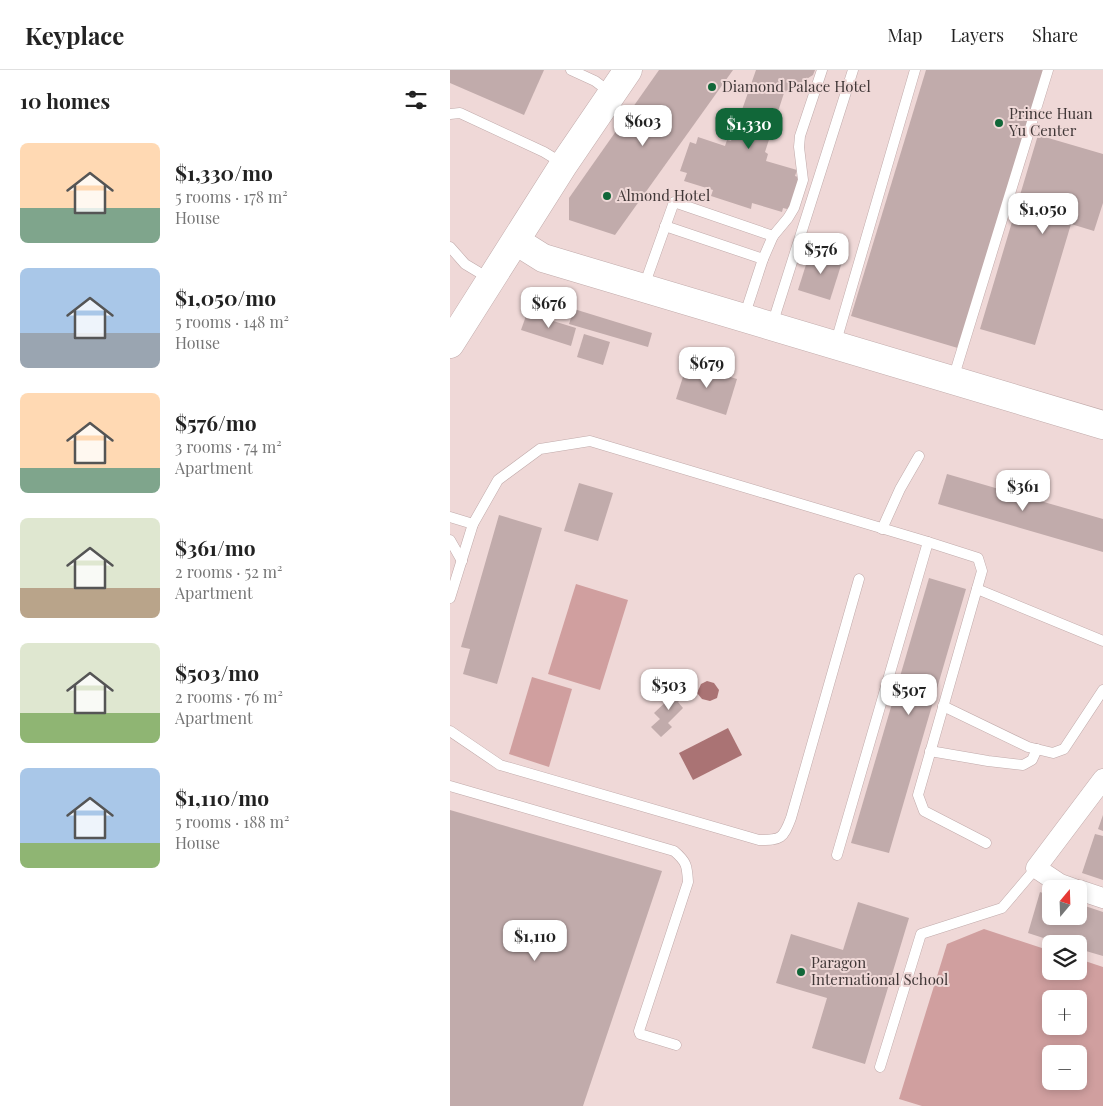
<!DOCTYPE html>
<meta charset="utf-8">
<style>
body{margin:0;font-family:"Playfair Display",serif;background:#f2f2f2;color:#222;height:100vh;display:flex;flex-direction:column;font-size:19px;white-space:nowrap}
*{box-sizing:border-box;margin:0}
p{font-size:16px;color:#767676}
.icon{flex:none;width:28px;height:28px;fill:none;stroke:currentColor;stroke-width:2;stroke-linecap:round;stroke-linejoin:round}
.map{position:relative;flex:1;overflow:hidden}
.side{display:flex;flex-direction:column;background:#fff;width:450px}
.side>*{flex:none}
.needle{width:32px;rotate:19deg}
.tools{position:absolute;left:592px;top:810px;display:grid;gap:10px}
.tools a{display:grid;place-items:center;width:45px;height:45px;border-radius:8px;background:#fff;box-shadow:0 2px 8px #0003;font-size:25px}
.price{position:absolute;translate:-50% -42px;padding:0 11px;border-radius:10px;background:#fff;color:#222;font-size:16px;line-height:32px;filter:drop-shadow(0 1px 2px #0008)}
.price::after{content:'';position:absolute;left:50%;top:30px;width:15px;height:11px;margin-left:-8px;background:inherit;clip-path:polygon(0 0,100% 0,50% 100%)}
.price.current{background:#116739;color:#fff}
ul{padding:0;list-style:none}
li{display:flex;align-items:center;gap:15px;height:125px;padding:0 20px}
li span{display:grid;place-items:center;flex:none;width:140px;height:100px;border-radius:8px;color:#555}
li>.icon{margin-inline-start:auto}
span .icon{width:60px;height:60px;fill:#fffc;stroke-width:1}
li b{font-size:21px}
h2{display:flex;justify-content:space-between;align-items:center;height:60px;padding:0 20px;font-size:21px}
header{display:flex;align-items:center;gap:30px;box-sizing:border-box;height:70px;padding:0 25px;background:#fff;border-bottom:1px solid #e0e0e0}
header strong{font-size:24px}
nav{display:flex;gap:28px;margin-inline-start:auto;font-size:18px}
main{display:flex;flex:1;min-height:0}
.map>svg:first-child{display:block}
.green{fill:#d09f9f;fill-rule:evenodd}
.water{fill:#aa7374}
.building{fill:#c1abab}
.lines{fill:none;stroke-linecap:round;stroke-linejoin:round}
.lane-casing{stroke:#c0aaaa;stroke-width:11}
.street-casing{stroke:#c0aaaa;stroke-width:21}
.secondary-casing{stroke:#c0aaaa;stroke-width:29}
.lane{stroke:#fff;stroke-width:10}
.street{stroke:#fff;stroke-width:20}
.secondary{stroke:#fff;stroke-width:28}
.poi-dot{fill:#116739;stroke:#efd8d7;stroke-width:2}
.labels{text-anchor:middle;stroke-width:4;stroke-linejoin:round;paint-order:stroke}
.poi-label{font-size:15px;fill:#403737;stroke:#efd8d7;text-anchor:start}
</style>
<header>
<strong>Keyplace</strong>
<nav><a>Map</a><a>Layers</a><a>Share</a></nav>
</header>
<main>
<section class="side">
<h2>10 homes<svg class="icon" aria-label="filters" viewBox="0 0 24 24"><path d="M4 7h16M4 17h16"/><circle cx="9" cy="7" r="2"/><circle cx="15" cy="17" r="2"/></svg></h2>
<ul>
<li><span style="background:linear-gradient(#ffd9b3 65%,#7fa58c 0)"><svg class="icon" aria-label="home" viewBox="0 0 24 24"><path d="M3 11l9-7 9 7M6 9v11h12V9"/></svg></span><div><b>$1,330/mo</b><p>5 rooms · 178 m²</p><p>House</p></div></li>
<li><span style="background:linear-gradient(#a9c7e8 65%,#9aa5b1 0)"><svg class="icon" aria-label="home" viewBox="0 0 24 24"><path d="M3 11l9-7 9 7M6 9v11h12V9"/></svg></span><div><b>$1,050/mo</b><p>5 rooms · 148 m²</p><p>House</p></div></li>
<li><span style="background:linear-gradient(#ffd9b3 75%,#7fa58c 0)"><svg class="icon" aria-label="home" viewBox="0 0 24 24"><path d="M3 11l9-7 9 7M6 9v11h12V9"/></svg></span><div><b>$576/mo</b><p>3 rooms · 74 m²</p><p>Apartment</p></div></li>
<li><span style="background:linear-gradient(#dfe7d0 70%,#b9a48a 0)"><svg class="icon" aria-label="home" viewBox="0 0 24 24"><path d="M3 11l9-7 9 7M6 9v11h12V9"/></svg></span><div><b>$361/mo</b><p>2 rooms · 52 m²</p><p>Apartment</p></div></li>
<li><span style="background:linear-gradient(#dfe7d0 70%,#8fb573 0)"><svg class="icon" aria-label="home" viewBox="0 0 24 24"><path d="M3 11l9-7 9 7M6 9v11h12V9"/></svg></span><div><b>$503/mo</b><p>2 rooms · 76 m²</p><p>Apartment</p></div></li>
<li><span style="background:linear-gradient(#a9c7e8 75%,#8fb573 0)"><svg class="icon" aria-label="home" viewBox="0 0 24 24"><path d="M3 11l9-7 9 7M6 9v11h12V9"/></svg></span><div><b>$1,110/mo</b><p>5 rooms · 188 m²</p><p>House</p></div></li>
</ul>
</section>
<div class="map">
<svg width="653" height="1036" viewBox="0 0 653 1036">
<rect width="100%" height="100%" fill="#efd8d7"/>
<g class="green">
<path d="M126,514L178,530L150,620L98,604Z"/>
<path d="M82,607L122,619L99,697L59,684Z"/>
<path d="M534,859L601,881V901H629V889L653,897V1036H472L449,1029L497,874ZM601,929H629V956H601ZM601,984H629V1011H601Z"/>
</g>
<g class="water">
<path d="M257,611L264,613L269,620L267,628L260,631L252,629L247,623L251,614Z"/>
<path d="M278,658L292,685L243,710L229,683Z"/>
</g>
<g class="building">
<path d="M0,0H94L74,45L0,13Z"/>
<path d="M209,0H283L165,165L119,150V128Z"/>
<path d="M306,0H365L363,5L334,23L315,82L318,84L316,91L347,100L345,106L351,108L341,140L333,138L332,142L302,133L301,139L261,126L263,120L234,111L237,103L230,101L240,72L246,74L248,67L275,76L277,70L281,71Z"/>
<path d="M476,0H596L511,279L401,246Z"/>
<path d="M588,65L653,84V133L644,161L621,154L585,275L530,259Z"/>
<path d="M361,179L393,189L380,230L348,220Z"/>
<path d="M124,239L202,263L198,277L119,254Z"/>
<path d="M77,243L126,258L121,276L71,260Z"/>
<path d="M134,264L160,272L153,295L127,287Z"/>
<path d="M237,294L287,309L276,345L226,329Z"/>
<path d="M497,404L653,449V482L488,434Z"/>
<path d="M129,413L163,423L148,471L114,461Z"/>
<path d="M49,445L92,458L47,614L13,604L20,579L11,577Z"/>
<path d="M479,508L516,519L439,783L401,773Z"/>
<path d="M226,614L236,625L228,632L233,638L218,653L222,657L211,667L201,657L210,649L204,643L220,628L216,624Z"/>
<path d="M0,740L212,801L133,1036H0Z"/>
<path d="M653,745V761L648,759Z"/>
<path d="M645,764L653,766V810L632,803Z"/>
<path d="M590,822L601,826V846H629V834L653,842V886L629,879V874H612L578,863Z"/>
<path d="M408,832L459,848L415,994L362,978L377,928L326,913L341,864L393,880Z"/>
</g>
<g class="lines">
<defs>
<g id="lane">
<path d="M121,0L145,11L161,23"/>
<path d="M0,44L10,43L94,82L112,93"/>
<path d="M215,156L313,189"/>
<path d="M323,166L338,148L344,138L353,110L349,77L350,66L372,0"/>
<path d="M0,177L15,194L40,209"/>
<path d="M194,216L224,132L323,166L313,189L294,247"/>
<path d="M322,255L403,0"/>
<path d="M385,275L465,0"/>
<path d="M503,309L598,0"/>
<path d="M0,447L23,454"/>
<path d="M432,459L450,419L469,386"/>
<path d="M0,470L12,491"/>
<path d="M527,519L653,571"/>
<path d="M0,528L23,454L48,410L90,379L140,371L478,472L528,488L532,501L468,725L474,741L536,773"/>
<path d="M493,636L578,677L603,683L614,679L653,620"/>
<path d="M0,661L50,695L309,770C331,770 333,769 341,748L409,509"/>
<path d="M480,681L538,691L573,695L582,690L587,679"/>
<path d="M0,716L224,781C237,792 237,796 238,812L189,961L190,964L226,975"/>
<path d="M387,785L478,472"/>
<path d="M430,997L471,864L552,838L586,798"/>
</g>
<g id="street">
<path d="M624,819L610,814L586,798L653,709"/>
<path d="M629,820L653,828"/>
</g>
<g id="secondary">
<path d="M66,171L93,188L653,355"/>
<path d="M0,274L114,94L178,0"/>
</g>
</defs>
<use href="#lane" class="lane-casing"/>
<use href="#street" class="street-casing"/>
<use href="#secondary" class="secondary-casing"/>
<use href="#lane" class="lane"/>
<use href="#street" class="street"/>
<use href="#secondary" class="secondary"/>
</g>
<g class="poi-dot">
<circle cx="262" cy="17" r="5"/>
<circle cx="549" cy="53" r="5"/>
<circle cx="157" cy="126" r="5"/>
<circle cx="351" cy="902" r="5"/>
</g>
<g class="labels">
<g class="poi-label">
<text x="272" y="22">Diamond Palace Hotel</text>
<text x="559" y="49">Prince Huan<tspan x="559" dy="17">Yu Center</tspan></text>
<text x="167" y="131">Almond Hotel</text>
<text x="361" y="898">Paragon<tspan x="361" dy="17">International School</tspan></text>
</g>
</g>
</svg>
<div class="tools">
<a><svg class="needle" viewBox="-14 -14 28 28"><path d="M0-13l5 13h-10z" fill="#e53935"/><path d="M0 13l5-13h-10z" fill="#767676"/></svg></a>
<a><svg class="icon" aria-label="layers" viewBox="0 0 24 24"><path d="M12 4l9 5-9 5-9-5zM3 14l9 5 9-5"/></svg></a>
<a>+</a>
<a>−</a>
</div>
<b class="price" style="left:193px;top:77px">$603</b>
<b class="price current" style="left:299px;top:80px">$1,330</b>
<b class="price" style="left:593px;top:165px">$1,050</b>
<b class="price" style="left:371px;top:205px">$576</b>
<b class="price" style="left:99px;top:259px">$676</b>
<b class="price" style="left:257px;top:319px">$679</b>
<b class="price" style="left:573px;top:442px">$361</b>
<b class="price" style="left:219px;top:641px">$503</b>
<b class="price" style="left:459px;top:646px">$507</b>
<b class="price" style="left:85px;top:892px">$1,110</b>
</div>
</main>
